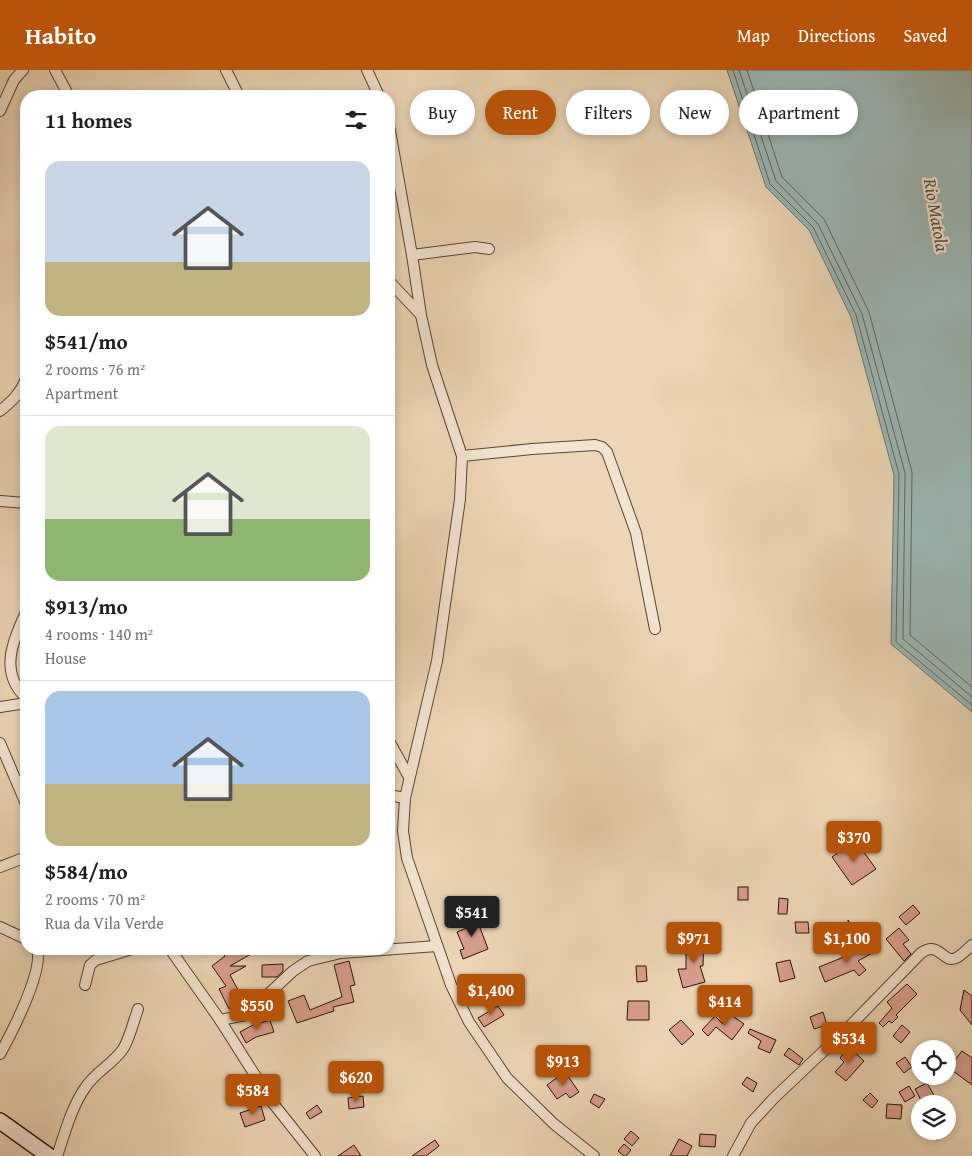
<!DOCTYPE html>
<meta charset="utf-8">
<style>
body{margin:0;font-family:"Gentium Book Plus",serif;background:#f6f6f6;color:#202124;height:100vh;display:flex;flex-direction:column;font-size:19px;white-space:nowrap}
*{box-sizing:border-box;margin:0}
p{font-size:16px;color:#757577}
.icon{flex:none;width:28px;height:28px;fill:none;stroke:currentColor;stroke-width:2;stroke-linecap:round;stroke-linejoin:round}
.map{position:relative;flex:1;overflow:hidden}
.sheet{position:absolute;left:20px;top:20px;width:375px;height:865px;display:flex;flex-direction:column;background:#fff;border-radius:20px;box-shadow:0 2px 8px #0003}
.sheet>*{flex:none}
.guide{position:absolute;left:410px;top:20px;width:475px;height:45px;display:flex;gap:10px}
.controls{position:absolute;left:911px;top:970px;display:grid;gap:10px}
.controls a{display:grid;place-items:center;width:45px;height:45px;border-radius:50%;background:#fff;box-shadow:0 2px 8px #0003;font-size:25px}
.price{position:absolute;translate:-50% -42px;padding:0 11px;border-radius:5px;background:#b45309;color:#fff;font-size:16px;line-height:32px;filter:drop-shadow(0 1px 2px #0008)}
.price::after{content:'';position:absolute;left:50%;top:30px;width:15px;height:11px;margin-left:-8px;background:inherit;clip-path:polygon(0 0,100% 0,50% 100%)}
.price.active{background:#222;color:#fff}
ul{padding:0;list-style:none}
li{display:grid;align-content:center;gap:10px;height:265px;padding:0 25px}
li+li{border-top:1px solid #e0e0e0}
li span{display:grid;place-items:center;height:155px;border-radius:15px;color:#555}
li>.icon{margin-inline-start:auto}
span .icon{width:90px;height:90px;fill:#fffc;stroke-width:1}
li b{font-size:21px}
h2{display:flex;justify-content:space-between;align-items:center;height:60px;padding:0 25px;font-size:21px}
.tag{padding:0 18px;border-radius:22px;background:#fff;box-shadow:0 2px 8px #0003;font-size:18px;line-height:45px}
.tag.active{background:#b45309;color:#fff}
header{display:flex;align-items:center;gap:30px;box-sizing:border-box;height:70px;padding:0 25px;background:#b45309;color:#fff}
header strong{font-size:24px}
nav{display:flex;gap:28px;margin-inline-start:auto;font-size:18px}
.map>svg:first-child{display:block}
.water{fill:#9bb7b5;stroke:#6d7570}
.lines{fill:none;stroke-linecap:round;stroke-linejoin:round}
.shore{stroke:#61655e;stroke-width:1}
.building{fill:#d99f8d;stroke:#271308}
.street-casing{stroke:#584433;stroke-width:12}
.secondary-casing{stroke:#271308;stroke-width:18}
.street{stroke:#f3e4cf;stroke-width:10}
.secondary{stroke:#f3e4cf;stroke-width:15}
.labels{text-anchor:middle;stroke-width:4.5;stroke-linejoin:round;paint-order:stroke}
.water-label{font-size:18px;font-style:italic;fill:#504c45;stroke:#f3e4cf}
</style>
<header>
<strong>Habito</strong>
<nav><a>Map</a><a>Directions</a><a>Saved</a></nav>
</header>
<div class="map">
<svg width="972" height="1086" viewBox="0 0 972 1086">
<rect width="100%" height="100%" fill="#edd6b5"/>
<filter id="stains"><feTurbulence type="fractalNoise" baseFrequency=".004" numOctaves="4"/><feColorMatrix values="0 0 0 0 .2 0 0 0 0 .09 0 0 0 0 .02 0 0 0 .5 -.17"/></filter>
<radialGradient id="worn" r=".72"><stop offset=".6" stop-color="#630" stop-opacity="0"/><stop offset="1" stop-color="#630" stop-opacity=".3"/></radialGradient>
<path class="water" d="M727,0H972V642L891,574L894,405L851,247L809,160L766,117Z"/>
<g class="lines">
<g class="shore">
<path d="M733,0L770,114L813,157L856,245L899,404L896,572L972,635"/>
<path d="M739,0L776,111L818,154L862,244L905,403L903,569L972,627"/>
<path d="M747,0L782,107L824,149L869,242L912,402L910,565L972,617"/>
</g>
</g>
<g class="building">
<path d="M855,770L876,799L852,815L832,787Z"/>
<rect x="738" y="817" width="10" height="13"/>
<path d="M779,828L788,829L787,844H778Z"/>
<path d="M913,835L920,843L906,855L899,847Z"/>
<path d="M475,844L488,879L463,889L460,880L464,879L457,862L469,857L466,847Z"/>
<path d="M848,850L853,858H866V869H859L863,876L838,873L840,862H849Z"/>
<path d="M795,852H808L809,863H796Z"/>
<path d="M899,858L909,870L903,874L911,884L904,891L886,869Z"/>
<path d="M694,863H704L703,896H700L705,912L683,918L678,899H686V883H694Z"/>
<path d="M879,873L881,878L858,891L866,900L859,906L854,900L825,912L819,897Z"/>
<path d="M229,879H260L230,896H246L230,905L244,931L229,939L219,919L226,916L212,896L225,886L223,883Z"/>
<path d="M790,890L795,908L780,912L776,893Z"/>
<path d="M349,891L355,915L350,916L354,932L333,937L334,941L297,953L288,931L304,925L310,940L342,927L334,895Z"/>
<path d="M283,894V901L277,907H262V895Z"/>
<path d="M636,896H646L647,911L637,912Z"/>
<path d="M907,914L917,924L896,945L898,947L892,953L889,951L883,957L879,953L892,938L887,932Z"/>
<path d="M964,920L972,926V955L960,940Z"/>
<path d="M628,931H649V950H627Z"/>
<path d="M498,936L504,945L484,957L478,948Z"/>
<path d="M823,942L827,955L814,959L810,947Z"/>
<path d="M730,944L744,954L732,970L716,957L708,966L702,960L715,946L723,954Z"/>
<path d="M270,950L274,962L256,967L246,973L240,962L251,956Z"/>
<path d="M681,950L694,964L682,975L669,960Z"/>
<path d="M902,955L910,962L901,973L893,966Z"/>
<path d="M750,959L776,970L770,983L758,978L761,971L748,963Z"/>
<path d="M849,977L864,991L846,1011L835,1002L844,992L840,988Z"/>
<path d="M789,978L803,989L799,995L784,985Z"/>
<path d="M962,981L972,988V1015L949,998Z"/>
<path d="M905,987L912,997L904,1003L896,993Z"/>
<path d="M565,1002L579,1022L570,1028L566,1023L557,1029L547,1015Z"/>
<path d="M747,1007L757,1013L753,1022L742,1014Z"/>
<path d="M927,1013L936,1029L928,1034H923L915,1019Z"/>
<path d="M909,1016L915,1026L905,1032L899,1022Z"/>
<path d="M870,1023L878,1031L872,1038L863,1030Z"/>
<path d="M594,1024L605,1029L599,1038L590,1032Z"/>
<path d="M363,1026L364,1037L349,1039L348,1028Z"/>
<path d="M887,1034L902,1035L901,1049L886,1048Z"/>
<path d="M317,1035L322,1042L310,1049L306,1043Z"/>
<path d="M261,1036L265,1050L245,1057L240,1043Z"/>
<path d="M631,1061L639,1068L632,1076L624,1069Z"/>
<path d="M925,1061H944L937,1070Z"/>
<path d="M700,1064L716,1065L715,1077L699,1076Z"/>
<path d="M679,1069L692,1076L687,1086H670Z"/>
<path d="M435,1070L439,1076L426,1086H412Z"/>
<path d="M624,1074L631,1080L626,1086H624L618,1081Z"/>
<path d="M354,1075L361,1086H338Z"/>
</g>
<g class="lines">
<defs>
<g id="street">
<path d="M55,0L69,26"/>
<path d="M226,0L239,26"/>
<path d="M367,0L379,26"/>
<path d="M0,41L14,10L23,0"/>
<path d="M389,55L412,185L421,245L432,295L462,386L460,429L437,591L405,728L403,761L407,788L451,915L469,952L507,1008L554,1054L594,1086"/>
<path d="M412,185L475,177L489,179"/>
<path d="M389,211L421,245"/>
<path d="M0,341C12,331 20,324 26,309"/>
<path d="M462,386L532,379L595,375L602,377L607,382L636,463L655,559"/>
<path d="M0,431L26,433"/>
<path d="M26,542C11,574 0,603 26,628"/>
<path d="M0,637L26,633"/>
<path d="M389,671L409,707"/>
<path d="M0,673L26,734"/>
<path d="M389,725L405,728"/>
<path d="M0,797L26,787"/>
<path d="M0,857L26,869"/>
<path d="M170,879L220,950L272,1032L315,1086"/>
<path d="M85,915L90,895L96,890L132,879"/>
<path d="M220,950L246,945L293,901L308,891L341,883L437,876"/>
<path d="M0,984C11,964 44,901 37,879"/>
<path d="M57,1086C65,1063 71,1038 85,1018C95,1002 113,994 123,979C129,970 134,950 138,939"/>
<path d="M733,1086L751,1053L774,1028L849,957L921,883C940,870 942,894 956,888C962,885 967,879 972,875"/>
</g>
<path id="secondary" d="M0,1051L49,1086"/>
</defs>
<use href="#street" class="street-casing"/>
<use href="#secondary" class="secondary-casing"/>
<use href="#street" class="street"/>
<use href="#secondary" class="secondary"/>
</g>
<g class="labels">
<g class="water-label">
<text transform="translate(936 145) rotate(80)" y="6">Rio Matola</text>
</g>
</g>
<rect width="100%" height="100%" filter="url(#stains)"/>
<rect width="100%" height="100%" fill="url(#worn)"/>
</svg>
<div class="controls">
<a><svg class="icon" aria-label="locate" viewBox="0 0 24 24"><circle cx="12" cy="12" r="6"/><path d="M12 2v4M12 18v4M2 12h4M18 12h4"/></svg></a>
<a><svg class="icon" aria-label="layers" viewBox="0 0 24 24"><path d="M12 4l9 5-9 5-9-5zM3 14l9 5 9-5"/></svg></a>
</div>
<b class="price" style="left:854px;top:793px">$370</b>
<b class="price active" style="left:472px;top:868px">$541</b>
<b class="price" style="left:694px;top:894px">$971</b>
<b class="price" style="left:847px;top:894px">$1,100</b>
<b class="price" style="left:491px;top:946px">$1,400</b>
<b class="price" style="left:725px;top:957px">$414</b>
<b class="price" style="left:257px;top:961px">$550</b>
<b class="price" style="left:849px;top:994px">$534</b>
<b class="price" style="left:563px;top:1017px">$913</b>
<b class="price" style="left:356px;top:1033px">$620</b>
<b class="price" style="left:253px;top:1046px">$584</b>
<div class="guide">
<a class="tag">Buy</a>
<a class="tag active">Rent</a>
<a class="tag">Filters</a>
<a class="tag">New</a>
<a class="tag">Apartment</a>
</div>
<section class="sheet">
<h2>11 homes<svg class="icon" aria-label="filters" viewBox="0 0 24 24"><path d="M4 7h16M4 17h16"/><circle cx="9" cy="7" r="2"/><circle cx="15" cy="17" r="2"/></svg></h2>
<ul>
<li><span style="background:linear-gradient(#c9d6e8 65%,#c2b280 0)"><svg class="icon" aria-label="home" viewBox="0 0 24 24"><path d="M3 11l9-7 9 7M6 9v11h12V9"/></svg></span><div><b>$541/mo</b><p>2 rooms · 76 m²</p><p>Apartment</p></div></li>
<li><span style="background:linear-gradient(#dfe7d0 60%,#8fb573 0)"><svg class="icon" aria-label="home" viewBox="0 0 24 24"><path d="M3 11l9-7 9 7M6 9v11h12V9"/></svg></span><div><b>$913/mo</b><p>4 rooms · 140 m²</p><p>House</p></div></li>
<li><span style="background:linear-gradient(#a9c7e8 60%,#c2b280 0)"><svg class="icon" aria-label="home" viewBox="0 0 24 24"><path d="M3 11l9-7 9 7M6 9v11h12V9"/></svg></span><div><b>$584/mo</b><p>2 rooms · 70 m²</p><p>Rua da Vila Verde</p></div></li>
</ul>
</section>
</div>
